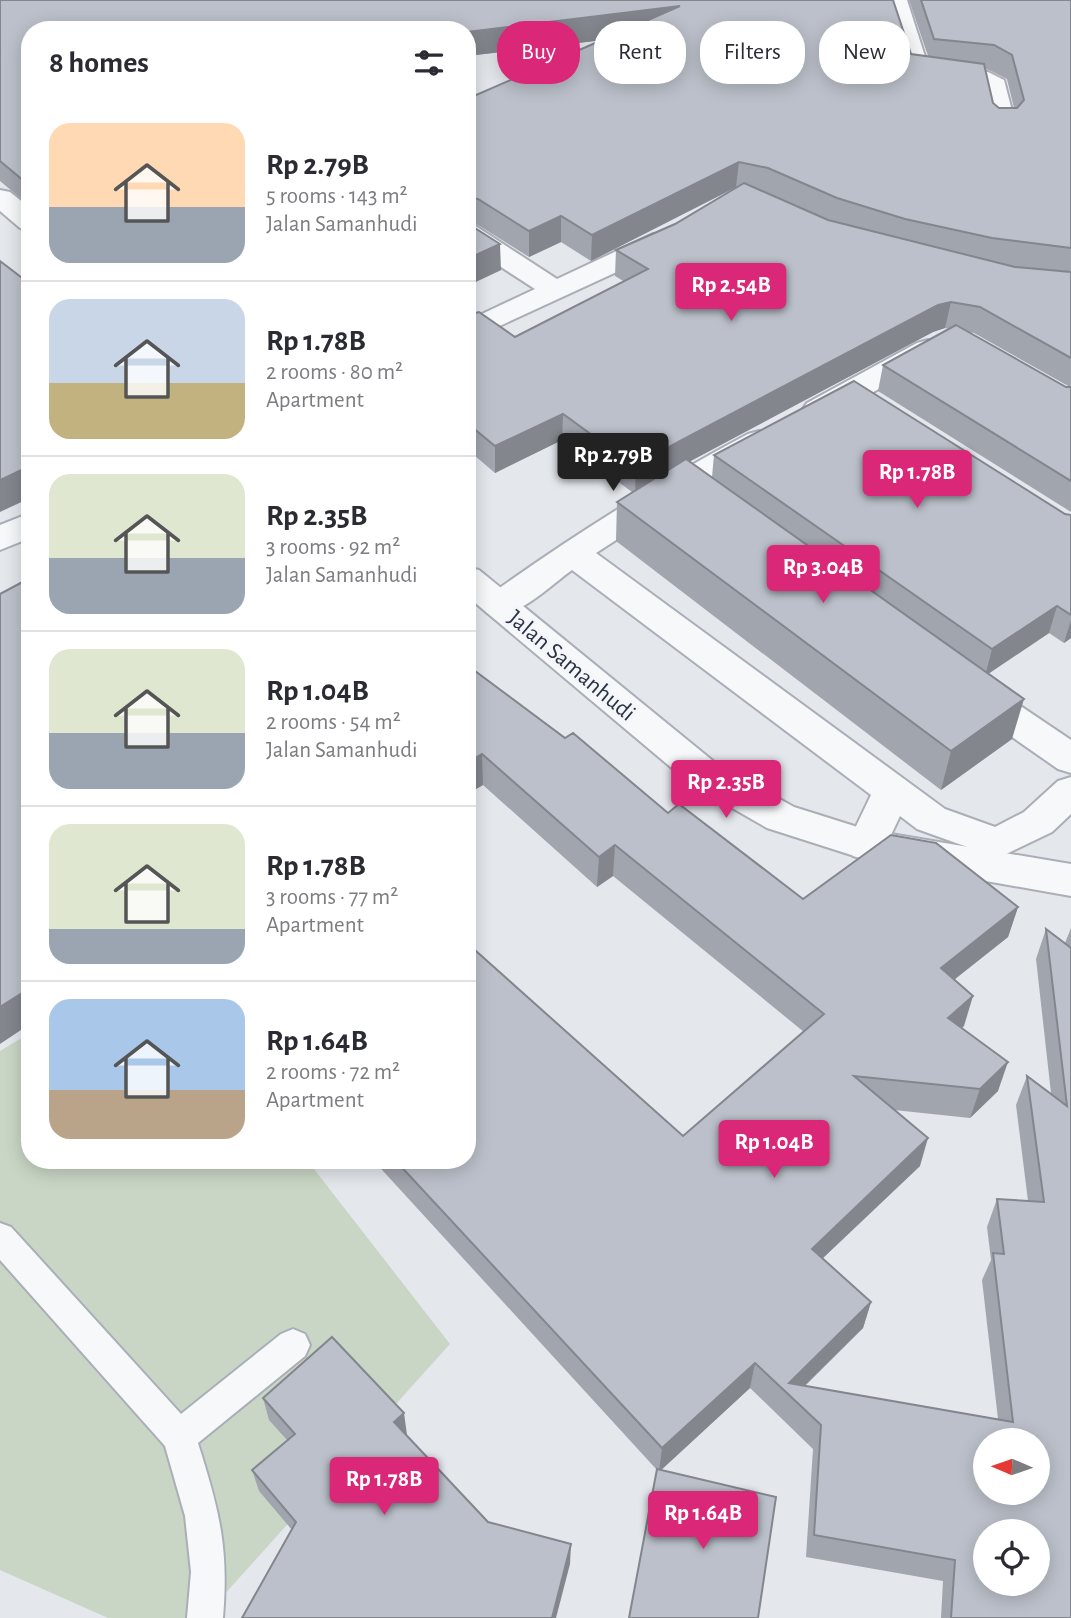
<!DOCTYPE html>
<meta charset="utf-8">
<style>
body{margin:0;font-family:"Alegreya Sans",sans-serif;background:#f2f2f3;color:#2b2b33;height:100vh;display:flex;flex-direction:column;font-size:26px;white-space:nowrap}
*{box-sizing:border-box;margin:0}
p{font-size:23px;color:#7c7c81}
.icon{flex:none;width:38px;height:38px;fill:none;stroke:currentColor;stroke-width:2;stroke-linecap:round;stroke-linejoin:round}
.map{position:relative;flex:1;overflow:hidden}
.details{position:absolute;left:21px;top:21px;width:455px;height:1148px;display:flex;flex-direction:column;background:#fff;border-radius:28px;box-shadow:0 4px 18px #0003}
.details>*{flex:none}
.top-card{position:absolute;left:497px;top:21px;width:469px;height:63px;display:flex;gap:14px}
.needle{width:46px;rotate:272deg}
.fabs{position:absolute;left:973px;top:1428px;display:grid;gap:14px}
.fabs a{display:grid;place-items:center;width:77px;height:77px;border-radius:50%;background:#fff;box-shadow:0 4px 18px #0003;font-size:35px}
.price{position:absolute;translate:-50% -60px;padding:0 16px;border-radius:7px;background:#db2777;color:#fff;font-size:23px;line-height:46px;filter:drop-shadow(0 2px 4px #0008)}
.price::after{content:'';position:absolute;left:50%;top:42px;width:21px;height:16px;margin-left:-10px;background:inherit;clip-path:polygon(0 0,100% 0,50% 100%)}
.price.on{background:#222;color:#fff}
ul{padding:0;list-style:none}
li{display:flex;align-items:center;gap:21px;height:175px;padding:0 28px}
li+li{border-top:2px solid #e1e1e2}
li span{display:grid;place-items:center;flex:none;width:196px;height:140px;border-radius:21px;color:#555}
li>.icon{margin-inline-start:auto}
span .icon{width:84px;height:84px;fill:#fffc;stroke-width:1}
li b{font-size:30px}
h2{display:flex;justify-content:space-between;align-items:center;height:84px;padding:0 28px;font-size:30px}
.pill{padding:0 24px;border-radius:28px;background:#fff;box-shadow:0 4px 18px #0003;font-size:24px;line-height:63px}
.pill.on{background:#db2777;color:#fff}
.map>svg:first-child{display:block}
.green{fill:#c9d6c5}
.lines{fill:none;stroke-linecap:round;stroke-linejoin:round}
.service-casing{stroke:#a9aeb7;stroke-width:4}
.minor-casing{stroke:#a9aeb7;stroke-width:4}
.tertiary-casing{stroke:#a9aeb7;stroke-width:4}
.service{fill:#f7f8fa;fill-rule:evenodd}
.minor{fill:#f7f8fa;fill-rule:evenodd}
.tertiary{fill:#f7f8fa;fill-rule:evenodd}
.wall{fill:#a1a5ae;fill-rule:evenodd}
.shaded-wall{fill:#83868d}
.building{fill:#bbc0ca;stroke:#83868d;stroke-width:2;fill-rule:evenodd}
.labels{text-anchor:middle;stroke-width:7;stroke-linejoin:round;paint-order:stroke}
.street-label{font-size:24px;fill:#2b3445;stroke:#f4f6f9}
</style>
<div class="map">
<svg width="1071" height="1618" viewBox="0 0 1071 1618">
<rect width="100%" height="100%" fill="#e4e7ec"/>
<path class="green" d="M30,1033V1160H307L450,1344L203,1618H108L0,1570V1051Z"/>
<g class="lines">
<defs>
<path id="service" d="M0,1223L11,1227L181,1414L281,1334L293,1329L305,1334L310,1345L305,1356L198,1443C219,1510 229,1547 223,1618H187L191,1572L185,1516L165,1446L0,1260Z"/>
<g id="minor">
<path d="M883,0H907L928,66L988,72L1004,80L1016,126L1012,131H994L990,126L981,86L909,78Z"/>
<path d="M467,225L477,227L557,279L653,234H673L677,240L673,246L467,341V321L535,289L467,245Z"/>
<path d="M928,340L939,343L943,349L939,355L829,417L818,419L807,417L802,410L807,403L917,343Z"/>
<path d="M759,431L770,434L775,441L770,448L670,505L596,553L945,809L995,827L1024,812L1058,781L1071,777V814L1052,832L998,858L917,829L900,816L881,856L867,860L853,856L847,845L871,795L572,570C549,586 516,622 487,613L482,605L487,597C570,537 656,483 748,434Z"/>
<path d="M30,513V538L0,550V525Z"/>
<path d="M975,680L988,684L1071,740V773L1058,769L962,702L957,693L962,684Z"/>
</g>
<g id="tertiary">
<path d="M0,190L10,192L30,208V230L20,228L0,211Z"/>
<path d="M467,567L479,570L718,765L794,807L867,830L1071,864V896L867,860L767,828L692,785L467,596Z"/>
</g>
</defs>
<use href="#service" class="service-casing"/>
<use href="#minor" class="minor-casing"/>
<use href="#tertiary" class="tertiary-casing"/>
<use href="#service" class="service"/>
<use href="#minor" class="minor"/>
<use href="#tertiary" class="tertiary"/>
</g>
<g class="wall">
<path d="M0,0L911,54L928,56L909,0H1071V512L878,391L883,365L949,329L945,328L933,332L690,461L712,477L714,455L1071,515V638L1064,643L1049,633L988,674L1012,739L941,790L616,541L617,502L632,492L562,440L495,473L467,449V315L515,337L625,282L615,276L616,250L675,224L737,187L591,261L561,242L529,257L478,225L468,223L501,270L467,286V99L603,40L467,56L30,30V206L0,181ZM985,69L989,70L1007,79L1014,108H999L993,103ZM967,332L974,333L1070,387H1066Z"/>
<path d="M467,665L668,813L803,899L1018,907L1008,937L954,980L964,1026L961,1028L998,1091L970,1118L894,1110L920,1166L823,1258L871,1302L863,1328L805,1386L998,1419L982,1280L991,1260L987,1227L997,1199L1028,1201L1016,1105L1027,1076L1051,1093L1036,959L1046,929L1065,943L1071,928V1618H941L943,1581L806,1557L813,1449L750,1388L661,1470H657L373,1160H467L683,1136L804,1032L613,876L597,887L483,785L476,789L467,781Z"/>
<path d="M263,1398L406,1436L488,1522L570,1564L292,1530L259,1491L252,1470L287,1440L269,1420Z"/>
</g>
<g class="shaded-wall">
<path d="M680,6L679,31L467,56V32Z"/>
<path d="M739,162L736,187L591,261L592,235Z"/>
<path d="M561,216V242L529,257V231Z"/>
<path d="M500,244L501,270L467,286V259Z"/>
<path d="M951,302L945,328L933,332L672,471L635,494L636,467L674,444L938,305Z"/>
<path d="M563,414L562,440L495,473V446Z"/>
<path d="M30,458V498L0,512V480Z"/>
<path d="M1057,606L1049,633L985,676L992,649Z"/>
<path d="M1071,620V638L1064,643Z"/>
<path d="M1024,699L1012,739L941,790L951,751Z"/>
<path d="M482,754L483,785L476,789L475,758Z"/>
<path d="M615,845L613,876L597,887L599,857Z"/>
<path d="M1018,907L1008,937L932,997L941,968Z"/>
<path d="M30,988V1024L0,1044V1007Z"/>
<path d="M973,996L964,1026L939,1048L948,1018Z"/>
<path d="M1008,1062L998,1091L970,1118L980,1089Z"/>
<path d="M928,1138L920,1166L805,1275L812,1249Z"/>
<path d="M871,1302L863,1328L792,1398L789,1383Z"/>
<path d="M755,1363L750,1388L659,1472L662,1448Z"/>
<path d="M404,1413L407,1435L394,1422Z"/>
<path d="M571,1544L570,1564L556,1618H552Z"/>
</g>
<g class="building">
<path d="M0,0H893L911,54L984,64L993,103L999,108H1017L1024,100L1012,55L994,45L934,39L921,0H1071V248L992,238L905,219L837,198L768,168L739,162L592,235L561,216L529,231L478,199L467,198V99L680,6L467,32V30H30V186L0,161Z"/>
<path d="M744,183L828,220L1015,267L1071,272V358L980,307L951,302L938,305L674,444L636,467L563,414L495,446L467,423V315L479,312L515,337L648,269L616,250L675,224Z"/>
<path d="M467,223L500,244L467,259Z"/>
<path d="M0,261L30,284V458L27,459L30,461V466L0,480Z"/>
<path d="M956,325L1066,387H1071V481L883,365Z"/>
<path d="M854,381L1065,514L1071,515V615L1057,606L992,649L714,455Z"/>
<path d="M686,459L1024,699L951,751L617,502Z"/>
<path d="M30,578V988L0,1007V594Z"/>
<path d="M467,665L565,738L573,733L668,813L679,804L803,899L891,835L936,843L1018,907L941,968L973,996L948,1018L1008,1062L980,1089L854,1076L928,1138L812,1249L871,1302L789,1383L1013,1422L993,1253L1004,1254L997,1199L1044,1202L1027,1076L1067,1106L1046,929L1071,948V1618H951L955,1560L814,1535L821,1425L755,1363L662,1448L395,1160H467V943L683,1136L824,1014L615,845L599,857L482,754L475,758L467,752ZM985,1440H1038V1493H985ZM985,1531H1038V1584H985Z"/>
<path d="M332,1337L404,1413L394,1422L488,1522L571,1544L552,1618H242L296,1522L252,1470L295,1434L263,1398Z"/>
<path d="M657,1469L776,1497L758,1618H629Z"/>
</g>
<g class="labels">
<g class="street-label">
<text transform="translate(572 665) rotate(40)" y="8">Jalan Samanhudi</text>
</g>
</g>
</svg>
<div class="fabs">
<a><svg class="needle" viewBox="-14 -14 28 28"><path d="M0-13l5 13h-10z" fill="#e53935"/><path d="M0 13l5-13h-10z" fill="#7c7c81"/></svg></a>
<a><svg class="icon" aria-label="locate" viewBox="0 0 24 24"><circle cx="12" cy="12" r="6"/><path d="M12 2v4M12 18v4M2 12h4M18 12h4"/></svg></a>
</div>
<b class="price" style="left:731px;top:323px">Rp 2.54B</b>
<b class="price on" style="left:613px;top:493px">Rp 2.79B</b>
<b class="price" style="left:917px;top:510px">Rp 1.78B</b>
<b class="price" style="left:823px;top:605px">Rp 3.04B</b>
<b class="price" style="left:726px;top:820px">Rp 2.35B</b>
<b class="price" style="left:774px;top:1180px">Rp 1.04B</b>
<b class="price" style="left:384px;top:1517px">Rp 1.78B</b>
<b class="price" style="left:703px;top:1551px">Rp 1.64B</b>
<div class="top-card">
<a class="pill on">Buy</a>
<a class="pill">Rent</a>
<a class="pill">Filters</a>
<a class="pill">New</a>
</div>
<section class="details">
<h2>8 homes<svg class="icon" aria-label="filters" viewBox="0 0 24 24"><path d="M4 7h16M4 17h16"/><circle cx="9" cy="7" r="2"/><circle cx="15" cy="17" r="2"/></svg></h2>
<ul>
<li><span style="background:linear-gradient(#ffd9b3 60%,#9aa5b1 0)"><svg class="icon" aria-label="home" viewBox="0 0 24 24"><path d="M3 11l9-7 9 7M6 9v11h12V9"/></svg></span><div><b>Rp 2.79B</b><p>5 rooms · 143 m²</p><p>Jalan Samanhudi</p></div></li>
<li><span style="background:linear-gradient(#c9d6e8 60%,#c2b280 0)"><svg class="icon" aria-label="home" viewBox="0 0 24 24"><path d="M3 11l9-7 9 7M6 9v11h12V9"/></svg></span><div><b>Rp 1.78B</b><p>2 rooms · 80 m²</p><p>Apartment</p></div></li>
<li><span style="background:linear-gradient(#dfe7d0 60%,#9aa5b1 0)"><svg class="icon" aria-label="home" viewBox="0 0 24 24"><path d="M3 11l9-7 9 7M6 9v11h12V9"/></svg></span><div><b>Rp 2.35B</b><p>3 rooms · 92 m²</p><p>Jalan Samanhudi</p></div></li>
<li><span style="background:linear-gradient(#dfe7d0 60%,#9aa5b1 0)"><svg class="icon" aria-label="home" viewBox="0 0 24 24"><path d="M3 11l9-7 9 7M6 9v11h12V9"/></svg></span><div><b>Rp 1.04B</b><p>2 rooms · 54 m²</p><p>Jalan Samanhudi</p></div></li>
<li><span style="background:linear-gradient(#dfe7d0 75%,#9aa5b1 0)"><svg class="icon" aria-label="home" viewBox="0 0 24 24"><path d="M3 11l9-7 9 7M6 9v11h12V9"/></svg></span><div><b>Rp 1.78B</b><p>3 rooms · 77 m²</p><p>Apartment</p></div></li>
<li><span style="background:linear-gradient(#a9c7e8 65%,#b9a48a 0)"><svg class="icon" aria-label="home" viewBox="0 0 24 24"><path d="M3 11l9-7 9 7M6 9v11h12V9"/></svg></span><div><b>Rp 1.64B</b><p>2 rooms · 72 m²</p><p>Apartment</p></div></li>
</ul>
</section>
</div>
